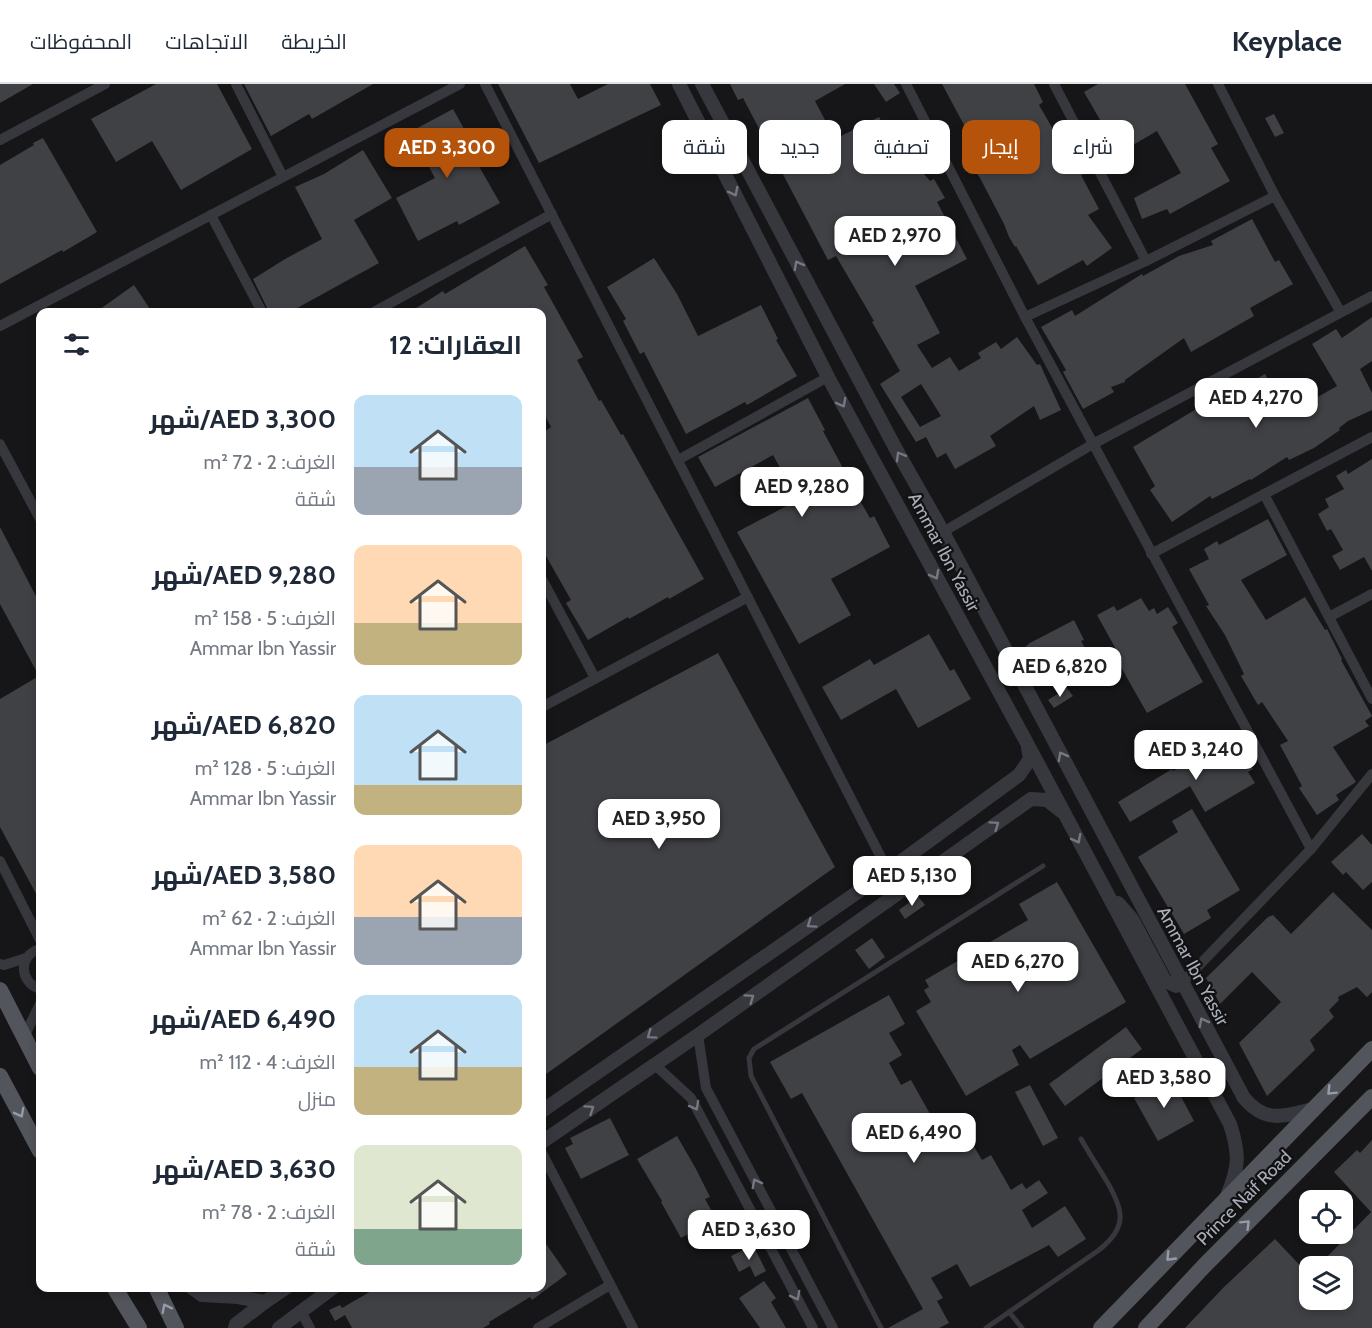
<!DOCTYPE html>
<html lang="ar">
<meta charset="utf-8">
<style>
body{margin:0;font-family:Cabin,Cairo,sans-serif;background:#f6f6f7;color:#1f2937;direction:rtl;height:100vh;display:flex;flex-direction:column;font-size:22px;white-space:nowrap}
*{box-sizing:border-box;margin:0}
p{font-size:20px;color:#747a83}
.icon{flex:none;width:33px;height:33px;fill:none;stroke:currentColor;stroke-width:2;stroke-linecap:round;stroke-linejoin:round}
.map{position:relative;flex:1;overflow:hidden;direction:ltr}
.drawer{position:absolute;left:36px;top:224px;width:510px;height:984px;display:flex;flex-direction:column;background:#fff;border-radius:12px;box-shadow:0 3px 9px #0003;direction:rtl}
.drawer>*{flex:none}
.guide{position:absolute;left:564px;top:36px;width:570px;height:54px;direction:rtl;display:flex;gap:12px}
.controls{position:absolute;left:1299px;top:1106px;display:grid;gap:12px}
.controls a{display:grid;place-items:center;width:54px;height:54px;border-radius:12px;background:#fff;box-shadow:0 3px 9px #0003;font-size:30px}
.price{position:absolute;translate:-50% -51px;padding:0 14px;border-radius:12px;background:#fff;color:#222;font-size:20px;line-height:39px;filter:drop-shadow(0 2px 3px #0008)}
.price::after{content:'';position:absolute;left:50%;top:36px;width:18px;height:14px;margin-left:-9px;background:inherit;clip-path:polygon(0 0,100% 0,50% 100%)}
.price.selected{background:#b45309;color:#fff}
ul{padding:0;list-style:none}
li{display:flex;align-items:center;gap:18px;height:150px;padding:0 24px}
li span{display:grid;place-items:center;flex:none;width:168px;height:120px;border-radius:12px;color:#555}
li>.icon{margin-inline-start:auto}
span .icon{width:72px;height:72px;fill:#fffc;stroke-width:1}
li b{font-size:26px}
h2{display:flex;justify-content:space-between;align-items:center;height:72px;padding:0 24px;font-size:26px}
.chip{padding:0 21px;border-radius:12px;background:#fff;box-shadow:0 3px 9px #0003;font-size:21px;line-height:54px}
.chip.selected{background:#b45309;color:#fff}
header{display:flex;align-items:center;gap:36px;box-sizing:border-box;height:84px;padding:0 30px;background:#fff;border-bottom:2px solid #e0e1e3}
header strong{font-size:28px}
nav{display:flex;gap:33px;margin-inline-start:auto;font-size:21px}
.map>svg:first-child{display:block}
.building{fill:#404145;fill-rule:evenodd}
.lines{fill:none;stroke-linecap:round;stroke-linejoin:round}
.service{stroke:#37383d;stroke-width:5}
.minor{stroke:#37383d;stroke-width:10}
.tertiary{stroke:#37383d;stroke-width:14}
.primary{stroke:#53555c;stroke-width:16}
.oneway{stroke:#757881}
.oneway2{stroke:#979ba6}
.labels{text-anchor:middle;stroke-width:4.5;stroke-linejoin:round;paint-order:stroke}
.street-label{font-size:18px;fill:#a8adb8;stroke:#111113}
</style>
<header>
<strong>Keyplace</strong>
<nav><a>الخريطة</a><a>الاتجاهات</a><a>المحفوظات</a></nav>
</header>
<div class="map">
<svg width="1372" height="1244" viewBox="0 0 1372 1244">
<rect width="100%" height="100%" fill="#161618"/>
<g class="building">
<path d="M0,0H33L0,19Z"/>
<path d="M156,0H217L252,65L181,106L152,57L116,78L91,35Z"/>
<path d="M244,0H373L312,35L309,30L271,52Z"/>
<path d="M498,0H570L578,15L608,0H650L661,21L539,79Z"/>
<path d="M730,0H845L815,17L835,55L879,33L893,60L897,59L930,97L934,95L945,114L937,118L967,175L915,202L940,249L917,261L932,284L950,273L959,287L981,274L978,269L996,258L1001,265L1017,253L1037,281L1040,280L1061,326L1040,336L1034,322L990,352L996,362L955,385L946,369L937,374L926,353L916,358L880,300L900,287L872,238L874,237L836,172L828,176L743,14L738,16ZM921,300L941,332L920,343L901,313Z"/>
<path d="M874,0H894L900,9L886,18Z"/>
<path d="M942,0H1034L1043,18L1039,21L1065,66L1069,63L1084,90L1081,91L1099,125L1088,131L1112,164L1087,182L1083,176L1038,201L1016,162L1015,163L1009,153L1004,140L980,94L965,73L977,65Z"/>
<path d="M1098,0H1185L1218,60L1211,64L1230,97L1170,130L1167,125L1142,135L1134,114L1181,89L1157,47L1114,72L1098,44L1103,41L1084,8Z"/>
<path d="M453,25L477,68L472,70L500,119L459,141L457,137L418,157L396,114L435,94L410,48Z"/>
<path d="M1274,30L1284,49L1275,53L1265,34Z"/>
<path d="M43,54L97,148L63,168L62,166L0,200V81L34,61L33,59Z"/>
<path d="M363,66L392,114L354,136L379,179L290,228H269L253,195L285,175L322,155L295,103L324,90Z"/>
<path d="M1252,135L1275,178L1279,176L1293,200L1250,224L1254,232L1191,268L1184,254L1125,296V298L1111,303L1114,308L1083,325L1063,288L1066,286L1041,243L1072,226L1075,232L1142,190L1143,192L1179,172L1213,161L1211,157Z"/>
<path d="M525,162L548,201L544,203L583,273L577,276L599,317L601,316L621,351L623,350L704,495L669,515L668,513L629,535L628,533L588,556L566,519L571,516L542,465V349L551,343L542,326V228H410L443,207L445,210Z"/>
<path d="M654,174L677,210L698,252L761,221L778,255L776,256L797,292L747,321L745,318L686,350L644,268L640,270L623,237L626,235L607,203Z"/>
<path d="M134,201L152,228H96Z"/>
<path d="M1372,233V277L1360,285L1372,309V326L1348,337L1339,344L1340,346L1314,364L1289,376L1287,373L1251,396L1250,395L1212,415L1210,412L1172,438L1150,406L1155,402L1133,363L1198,324L1202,330L1246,306L1244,302L1265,290L1271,301L1277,297L1293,327L1337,302L1312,260L1336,245L1342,254Z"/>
<path d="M808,314L825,346L823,347L844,386L843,387L870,434L874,432L890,463L831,495L851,531L799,560L737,448L798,416L773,371L715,403L698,373Z"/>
<path d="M1372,375V487L1364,473L1340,486L1332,472L1343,466L1331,445L1327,447L1318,430L1329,423L1325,415L1344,405L1336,392L1346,386L1348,390Z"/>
<path d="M1268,435L1287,471L1241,496L1266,536L1305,513L1325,546L1327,545L1342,575L1341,576L1372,632L1365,637L1369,642L1333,663L1356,698L1336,711L1339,716L1317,731L1299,704L1302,702L1280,661L1288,657L1262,618L1258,621L1241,592L1244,590L1225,551L1206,522L1209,521L1189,485L1209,475L1204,465L1217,457L1219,461Z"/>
<path d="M0,443L40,520V817L0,743V615L39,592L0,520Z"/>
<path d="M1141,514L1149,527L1154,524L1157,530L1168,523L1178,539L1172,543L1203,598L1147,629L1118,578L1122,576L1097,531L1114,522L1117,527Z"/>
<path d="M1074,536L1084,556L1081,557L1089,571L1084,574L1089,583L1061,597L1047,571L1033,583L1020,567L1030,559Z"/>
<path d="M929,550L950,587L954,585L971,615L918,644L896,605L841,636L822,603L870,575L874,581Z"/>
<path d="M718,569L835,783L542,993V662Z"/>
<path d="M1067,604L1073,612L1054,624L1048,616Z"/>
<path d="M1235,653L1253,685L1248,688L1255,699L1205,728L1190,702L1130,738L1118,718L1172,685L1173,687Z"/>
<path d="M1192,725L1240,806L1207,826L1211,834L1184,850L1138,773L1178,748L1172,737Z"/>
<path d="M1362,750L1372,761V798L1363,806L1346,788L1343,791L1331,778Z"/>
<path d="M1057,798L1126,918L1030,975L1020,961L1012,966L1019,981L966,1012L916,927L931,918L924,906L929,903L925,896L1028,836L1019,820Z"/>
<path d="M1333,808L1372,846V908L1367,913L1357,903L1338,913L1339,916L1329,926L1334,933L1310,956L1315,966L1267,1012L1239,959L1281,918L1252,888L1220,920L1206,894L1268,833L1273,831L1291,850Z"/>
<path d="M918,812L925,821L905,835L899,826Z"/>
<path d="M872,854L885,873L869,885L855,866Z"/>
<path d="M889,911L905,940L889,949L902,971L889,979L901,1001L911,996L934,1037L929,1039L940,1060L951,1054L957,1065L966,1060L968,1064L973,1061L982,1076L991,1071L1011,1106L1022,1099L1026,1105L1039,1096L1048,1109L1022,1126L1032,1144L1065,1122L1086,1155L1058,1173L1049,1161L970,1203L957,1180L931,1194L943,1214L937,1217L949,1239L939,1244H888L923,1225L802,1009L791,1015L770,978Z"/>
<path d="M1126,943L1142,965L1065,1022L1049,1000Z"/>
<path d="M1171,994L1194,1037L1158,1057L1134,1014Z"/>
<path d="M1030,1001L1058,1054L1043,1062L1015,1008Z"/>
<path d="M610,1034L629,1071L581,1095L565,1064L573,1060L570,1054Z"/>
<path d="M677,1052L696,1085L710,1113L705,1115L716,1135L681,1154L661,1118L662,1117L637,1075Z"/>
<path d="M1372,1056V1244H1185L1223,1204L1275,1155L1310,1192V1215H1342V1182H1318L1371,1128L1334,1088L1357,1066L1360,1069Z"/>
<path d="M542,1154L567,1190L532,1216L530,1213L489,1238L490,1240L483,1244H352L345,1231L335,1237L329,1226L340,1221L342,1224L378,1203H542Z"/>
<path d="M753,1161L766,1187L755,1193L750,1182L739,1188L731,1172Z"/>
<path d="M764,1197L776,1214L771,1218L786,1244H760L739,1214Z"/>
</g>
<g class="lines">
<g class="service">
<path d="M1009,1228L1022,1244"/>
<path d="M881,1244L751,992L749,974L754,965L1043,782"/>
<path d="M986,1244L1099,1166C1128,1143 1124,1126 1106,1096C1098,1083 1089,1069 1081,1055"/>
</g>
<g class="minor">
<path d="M236,0L283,93"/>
<path d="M485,0L888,787"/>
<path d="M906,0L1025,233L1311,765"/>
<path d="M1054,0L1146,177"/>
<path d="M1218,0L1275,112L1340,227"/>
<path d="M0,56L105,0"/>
<path d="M211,131L262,228"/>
<path d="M374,228L552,130"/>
<path d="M1025,233L1146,177L1275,112"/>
<path d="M0,242L460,0"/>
<path d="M0,360L40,435"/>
<path d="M678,376L828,293"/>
<path d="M1264,410L1372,615"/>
<path d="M943,448L1093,360L1372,212"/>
<path d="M1151,470L1372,353"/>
<path d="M542,495L595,594"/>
<path d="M1329,533L1372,510"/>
<path d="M542,623L748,513"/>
<path d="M0,777L40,856"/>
<path d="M40,865C18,871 19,898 40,905"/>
<path d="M0,880L4,881L26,874"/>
<path d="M1182,899L1311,765L1372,690"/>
<path d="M698,951L706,1004L833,1244"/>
<path d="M24,953L40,920"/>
<path d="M654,980L691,1014L813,1244"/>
<path d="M542,1069L633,1244"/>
<path d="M300,1226L310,1244"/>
<path d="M538,1244L610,1201"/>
</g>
<g class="tertiary">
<path d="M679,0L828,293L1028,661L1230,1040C1240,1071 1239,1083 1227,1112"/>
<path d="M702,0L897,367L943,448L1244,1014C1266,1040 1284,1032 1313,1025"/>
<path d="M1118,819L1132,835L1165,897L1176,902L1182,899"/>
<path d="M542,1027L888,787L1019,691L1030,675L1028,663"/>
<path d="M542,1058L698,951L1031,715L1047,716L1061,727"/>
<path d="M191,1203L202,1211L238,1213L265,1218L287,1203"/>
<path d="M235,1244L236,1240L265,1218"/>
<path d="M279,1244L334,1203"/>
</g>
<g class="primary">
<path d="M0,906L40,984"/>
<path d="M0,992L40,1067"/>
<path d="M114,1203L139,1244"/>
<path d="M156,1203L176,1244"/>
<path d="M1101,1244L1372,965"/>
<path d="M1146,1244L1204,1182L1372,1013"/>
</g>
</g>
<defs><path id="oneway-chevron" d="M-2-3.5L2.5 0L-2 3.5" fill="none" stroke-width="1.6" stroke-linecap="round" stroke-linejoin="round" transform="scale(1.5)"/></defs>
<g class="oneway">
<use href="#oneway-chevron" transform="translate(734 108) rotate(63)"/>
<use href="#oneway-chevron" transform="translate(798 181) rotate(-118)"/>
<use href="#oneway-chevron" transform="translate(842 319) rotate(62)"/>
<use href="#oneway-chevron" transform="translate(900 372) rotate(-120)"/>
<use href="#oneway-chevron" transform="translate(935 491) rotate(62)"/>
<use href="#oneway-chevron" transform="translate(1062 672) rotate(-118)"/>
<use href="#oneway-chevron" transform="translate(995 741) rotate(-35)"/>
<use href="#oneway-chevron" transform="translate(1077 755) rotate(62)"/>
<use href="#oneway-chevron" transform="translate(811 840) rotate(145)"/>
<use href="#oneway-chevron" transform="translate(750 914) rotate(-35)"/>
<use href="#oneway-chevron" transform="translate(1203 938) rotate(-118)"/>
<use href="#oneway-chevron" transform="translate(651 951) rotate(145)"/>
<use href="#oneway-chevron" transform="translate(695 1022) rotate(61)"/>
<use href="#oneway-chevron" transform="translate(590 1025) rotate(-34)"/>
<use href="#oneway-chevron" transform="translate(756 1099) rotate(-118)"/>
<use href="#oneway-chevron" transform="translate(796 1212) rotate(62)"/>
</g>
<g class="oneway2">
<use href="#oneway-chevron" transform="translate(1331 1007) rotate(135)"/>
<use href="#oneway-chevron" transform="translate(20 1029) rotate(62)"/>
<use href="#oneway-chevron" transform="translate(1246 1140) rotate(-45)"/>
<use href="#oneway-chevron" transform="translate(1170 1173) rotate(134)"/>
<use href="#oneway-chevron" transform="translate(166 1224) rotate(-117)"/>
</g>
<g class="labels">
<g class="street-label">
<text transform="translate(944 468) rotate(62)" y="6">Ammar Ibn Yassir</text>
<text transform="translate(1193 882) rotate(62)" y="6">Ammar Ibn Yassir</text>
<text transform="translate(1244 1114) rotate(-45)" y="6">Prince Naif Road</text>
</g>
</g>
</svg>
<div class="controls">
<a><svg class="icon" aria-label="locate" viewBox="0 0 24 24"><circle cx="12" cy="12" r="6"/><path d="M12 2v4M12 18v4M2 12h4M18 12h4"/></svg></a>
<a><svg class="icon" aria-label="layers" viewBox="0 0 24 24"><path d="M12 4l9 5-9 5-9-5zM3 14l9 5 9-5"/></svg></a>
</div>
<b class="price selected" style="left:447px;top:95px">AED 3,300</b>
<b class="price" style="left:895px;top:183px">AED 2,970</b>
<b class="price" style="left:1256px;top:345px">AED 4,270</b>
<b class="price" style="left:802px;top:434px">AED 9,280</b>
<b class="price" style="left:1060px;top:614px">AED 6,820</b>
<b class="price" style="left:1196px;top:697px">AED 3,240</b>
<b class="price" style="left:659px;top:766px">AED 3,950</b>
<b class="price" style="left:912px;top:823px">AED 5,130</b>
<b class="price" style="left:1018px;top:909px">AED 6,270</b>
<b class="price" style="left:1164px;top:1025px">AED 3,580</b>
<b class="price" style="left:914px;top:1080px">AED 6,490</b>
<b class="price" style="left:749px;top:1177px">AED 3,630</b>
<div class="guide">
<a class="chip">شراء</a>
<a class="chip selected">إيجار</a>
<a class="chip">تصفية</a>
<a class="chip">جديد</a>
<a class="chip">شقة</a>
</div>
<section class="drawer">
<h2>العقارات: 12<svg class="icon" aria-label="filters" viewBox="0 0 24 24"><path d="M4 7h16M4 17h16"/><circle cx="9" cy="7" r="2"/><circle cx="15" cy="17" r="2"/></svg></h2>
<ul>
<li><span style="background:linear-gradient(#bfe0f5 60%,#9aa5b1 0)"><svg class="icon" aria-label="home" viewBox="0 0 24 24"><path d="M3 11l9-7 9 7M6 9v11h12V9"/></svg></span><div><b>AED 3,300/شهر</b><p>الغرف: 2 · 72 m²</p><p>شقة</p></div></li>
<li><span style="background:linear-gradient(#ffd9b3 65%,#c2b280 0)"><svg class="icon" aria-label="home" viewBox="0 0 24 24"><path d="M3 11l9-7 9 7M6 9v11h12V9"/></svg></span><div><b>AED 9,280/شهر</b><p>الغرف: 5 · 158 m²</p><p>Ammar Ibn Yassir</p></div></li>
<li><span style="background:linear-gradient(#bfe0f5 75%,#c2b280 0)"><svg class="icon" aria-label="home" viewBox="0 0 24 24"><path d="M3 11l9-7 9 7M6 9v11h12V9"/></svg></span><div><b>AED 6,820/شهر</b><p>الغرف: 5 · 128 m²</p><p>Ammar Ibn Yassir</p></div></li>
<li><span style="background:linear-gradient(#ffd9b3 60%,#9aa5b1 0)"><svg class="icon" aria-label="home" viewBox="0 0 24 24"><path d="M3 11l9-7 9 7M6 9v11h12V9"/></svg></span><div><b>AED 3,580/شهر</b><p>الغرف: 2 · 62 m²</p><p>Ammar Ibn Yassir</p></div></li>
<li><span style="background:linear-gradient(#bfe0f5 60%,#c2b280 0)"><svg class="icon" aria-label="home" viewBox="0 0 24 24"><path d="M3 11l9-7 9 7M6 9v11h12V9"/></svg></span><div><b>AED 6,490/شهر</b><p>الغرف: 4 · 112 m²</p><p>منزل</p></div></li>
<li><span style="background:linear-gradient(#dfe7d0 70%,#7fa58c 0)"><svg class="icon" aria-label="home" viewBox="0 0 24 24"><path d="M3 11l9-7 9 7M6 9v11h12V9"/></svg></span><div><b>AED 3,630/شهر</b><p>الغرف: 2 · 78 m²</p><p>شقة</p></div></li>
</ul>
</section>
</div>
